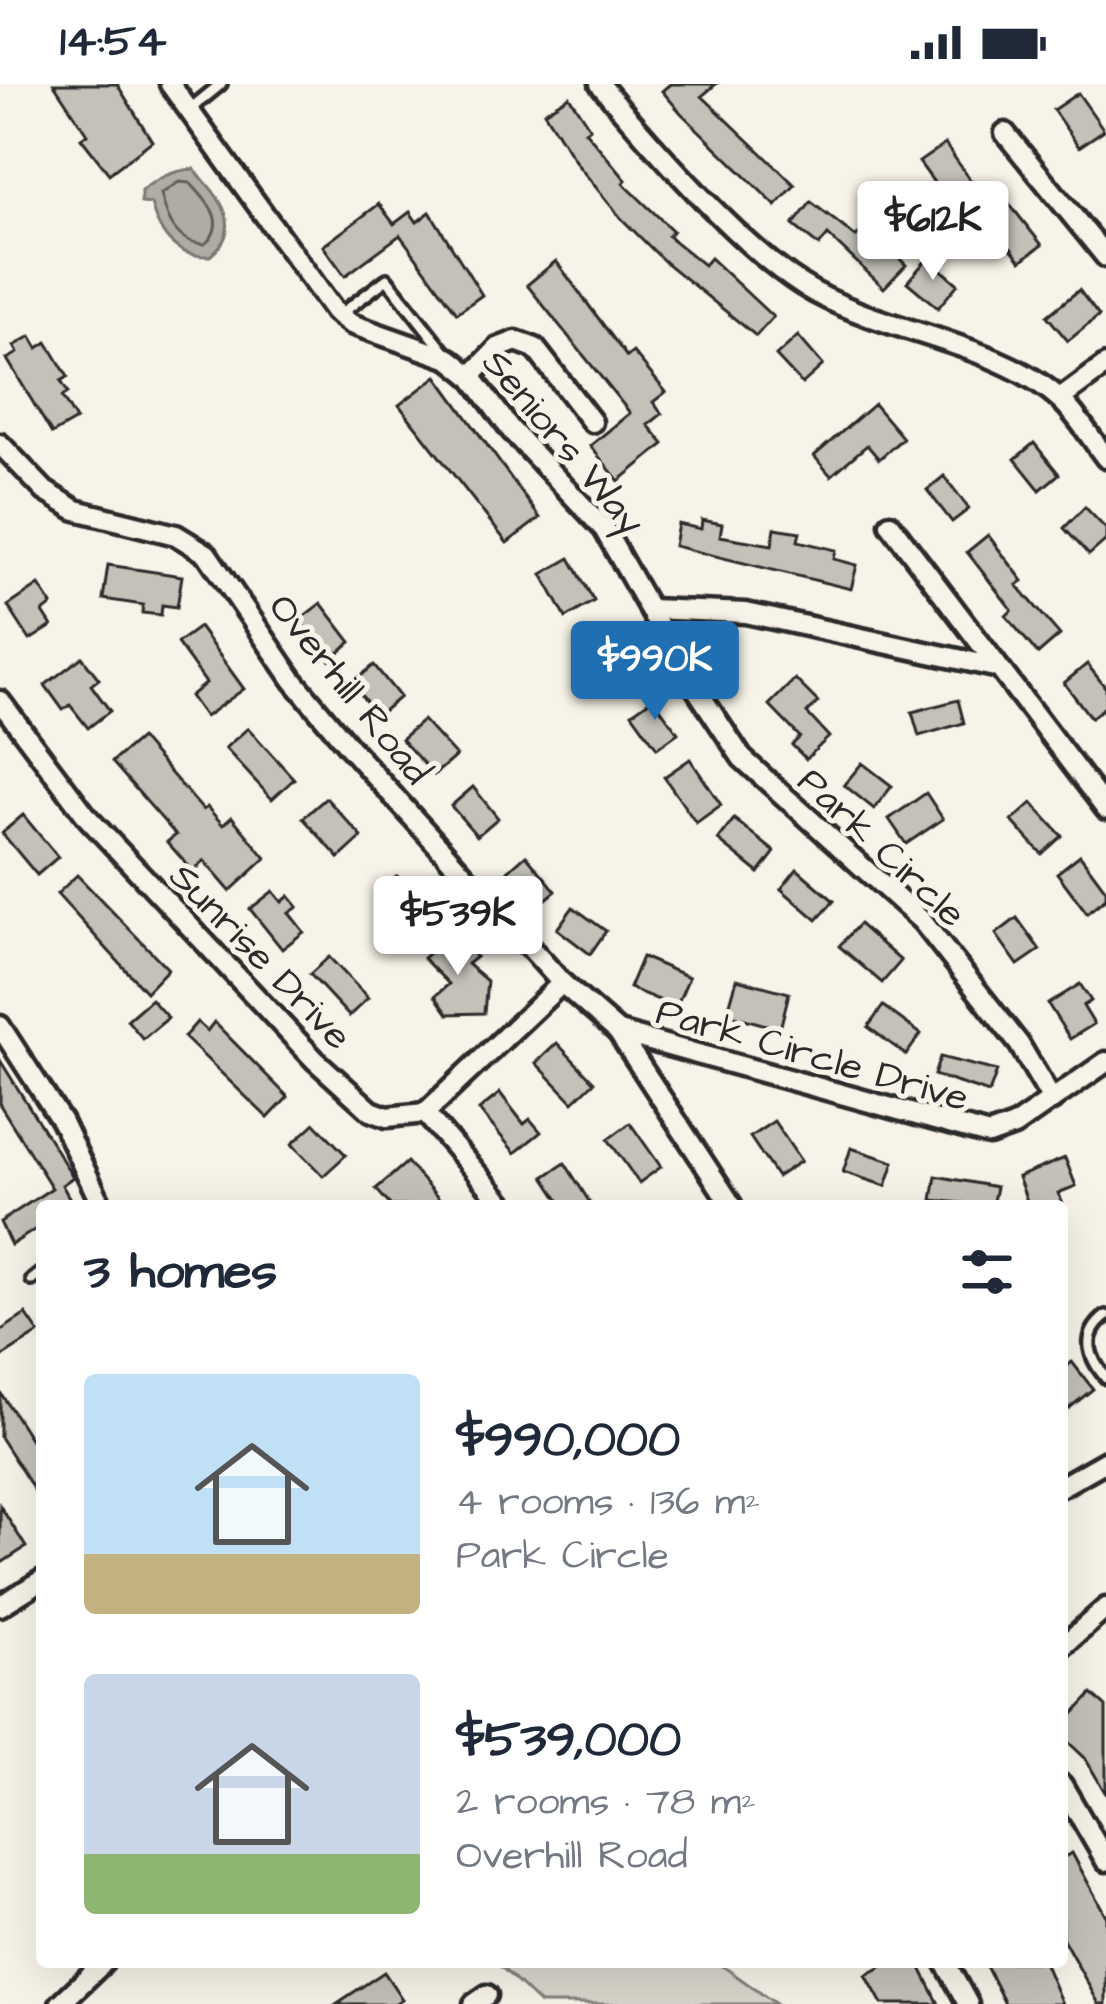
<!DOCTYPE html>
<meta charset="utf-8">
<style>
body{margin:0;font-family:"Architects Daughter",sans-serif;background:#f2f2f3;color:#1f2937;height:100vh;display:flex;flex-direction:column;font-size:45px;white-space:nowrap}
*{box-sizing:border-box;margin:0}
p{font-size:39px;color:#747a83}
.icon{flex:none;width:66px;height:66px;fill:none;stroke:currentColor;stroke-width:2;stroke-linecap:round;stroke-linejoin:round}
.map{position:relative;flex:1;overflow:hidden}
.drawer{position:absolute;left:36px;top:1116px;width:1032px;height:768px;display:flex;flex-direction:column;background:#fff;border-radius:12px;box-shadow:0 12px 48px #0002}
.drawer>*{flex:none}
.price{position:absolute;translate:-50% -102px;padding:0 27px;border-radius:12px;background:#fff;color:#222;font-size:39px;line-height:78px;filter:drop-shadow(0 3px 6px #0008)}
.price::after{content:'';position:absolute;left:50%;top:72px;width:36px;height:27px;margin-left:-18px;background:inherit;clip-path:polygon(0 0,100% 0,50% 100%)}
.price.active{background:#1f6fb2;color:#fff}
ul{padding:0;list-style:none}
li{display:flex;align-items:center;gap:36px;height:300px;padding:0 48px}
li span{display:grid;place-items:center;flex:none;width:336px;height:240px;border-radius:12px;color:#555}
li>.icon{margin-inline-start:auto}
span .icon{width:144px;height:144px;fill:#fffc;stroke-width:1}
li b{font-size:51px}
h2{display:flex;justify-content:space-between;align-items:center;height:144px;padding:0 48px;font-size:51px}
.status{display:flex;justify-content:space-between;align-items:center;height:84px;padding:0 60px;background:#fff;direction:ltr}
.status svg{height:33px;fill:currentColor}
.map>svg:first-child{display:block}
.green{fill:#dad6cc;stroke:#82807c;stroke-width:3}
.water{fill:#afaca4;stroke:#7a7874;stroke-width:3}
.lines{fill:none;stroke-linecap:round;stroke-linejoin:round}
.shore{stroke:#605f5b;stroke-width:3}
.building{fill:#c4c1b9;stroke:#2b2b2b;stroke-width:3}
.lane-casing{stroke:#2b2b2b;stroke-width:18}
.street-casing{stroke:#2b2b2b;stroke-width:27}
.lane{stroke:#f7f3e8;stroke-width:9}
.street{stroke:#f7f3e8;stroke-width:18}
.labels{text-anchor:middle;stroke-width:10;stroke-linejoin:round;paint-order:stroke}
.street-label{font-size:39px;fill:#2b2b2b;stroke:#f7f3e8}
</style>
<div class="status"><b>14:54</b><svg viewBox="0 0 49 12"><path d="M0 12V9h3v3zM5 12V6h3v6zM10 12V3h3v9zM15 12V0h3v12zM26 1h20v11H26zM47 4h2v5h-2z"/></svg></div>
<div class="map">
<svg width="1106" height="1920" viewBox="0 0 1106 1920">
<rect width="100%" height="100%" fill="#f7f3e8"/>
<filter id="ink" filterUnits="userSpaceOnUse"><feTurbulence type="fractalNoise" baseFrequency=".00833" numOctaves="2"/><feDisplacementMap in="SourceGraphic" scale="24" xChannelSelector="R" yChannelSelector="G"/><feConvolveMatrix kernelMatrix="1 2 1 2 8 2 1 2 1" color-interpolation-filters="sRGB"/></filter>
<g filter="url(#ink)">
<path class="green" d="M496,1878H717L776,1920H540Z"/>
<path class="water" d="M194,85C218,112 247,142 210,172C175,174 159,150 151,120L141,119V107C157,94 173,86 194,85Z"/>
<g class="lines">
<path class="shore" d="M179,98L190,99C207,117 229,138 205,160C175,159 167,135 161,110Z"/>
</g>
<g class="building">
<path d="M54,0H117L152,57L109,90L81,54L87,50Z"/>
<path d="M670,0H716L702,12L795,101L776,122L681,29L662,7Z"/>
<path d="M1078,9L1104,46L1079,63L1053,26Z"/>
<path d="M569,12L590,44L585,47L626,96L623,99L673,147L668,152L704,181L710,174L773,233L756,252L666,179L620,133L577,80L544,28Z"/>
<path d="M945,60L976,104L951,122L919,78Z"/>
<path d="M1007,117L1042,161L1021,177L986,133Z"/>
<path d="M811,118L856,153L866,142L906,181L884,204L828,151L819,162L793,141Z"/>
<path d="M379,120L394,140L410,128L417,138L430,128L482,211L457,229L400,151L345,192L323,162Z"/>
<path d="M928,174L958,200L938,224L907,198Z"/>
<path d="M556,177L627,273L633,268L666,308L653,318L662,330L648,341L664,360L619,397L590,362L630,329L527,201Z"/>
<path d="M1079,206L1099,232L1068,257L1047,232Z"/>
<path d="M31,252L38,264L47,258L68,293L61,297L68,309L62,313L76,336L52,350L7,275L18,269L14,262Z"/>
<path d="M798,252L823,281L802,300L776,272Z"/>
<path d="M437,292L540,434L507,459L399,321Z"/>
<path d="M874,320L903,354L879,375L867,361L831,392L814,372Z"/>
<path d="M1034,359L1059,390L1040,406L1015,375Z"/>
<path d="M944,392L969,425L952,438L927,406Z"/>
<path d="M1085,423L1106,445V456L1089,471L1064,444Z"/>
<path d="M702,436L722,440L720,452L772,461L775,444L800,448L798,457L836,466L834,475L857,481L851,505L674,462L678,440L701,445Z"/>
<path d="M988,451L1023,497L1017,501L1060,551L1038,570L1006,532L1012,526L967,468Z"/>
<path d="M570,474L594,517L566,534L542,490Z"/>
<path d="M108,481L182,492L177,523L162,521L161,531L142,529L143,521L103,515Z"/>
<path d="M39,501L52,521L43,528L52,542L30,556L8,522Z"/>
<path d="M321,519L351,558L330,576L299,536Z"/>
<path d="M199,543L244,605L205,633L190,612L206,599L177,559Z"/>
<path d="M604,547L632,588L606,606L578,564Z"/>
<path d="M82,573L99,595L91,601L110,627L88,644L70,621L63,626L45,601Z"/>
<path d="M1087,580L1106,604V622L1091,634L1064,599Z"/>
<path d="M374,581L400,613L377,632L352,599Z"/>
<path d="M795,595L818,618L807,629L829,653L806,675L792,661L800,653L769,621Z"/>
<path d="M653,614L678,649L657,664L632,629Z"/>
<path d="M958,616L964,639L919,652L912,628Z"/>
<path d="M423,636L456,672L434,691L401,655Z"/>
<path d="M248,644L294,695L272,715L225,664Z"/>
<path d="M140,654L203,726L207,723L223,741L232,733L266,774L230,807L204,777L193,787L167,758L176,751L112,678Z"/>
<path d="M690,675L721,721L696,739L664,693Z"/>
<path d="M862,679L892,702L874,725L844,701Z"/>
<path d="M473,703L498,734L477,752L451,722Z"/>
<path d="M926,709L943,735L906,760L889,735Z"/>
<path d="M326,714L362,753L339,774L303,734Z"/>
<path d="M1032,719L1062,752L1042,770L1012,737Z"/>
<path d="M23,731L58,773L37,791L2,749Z"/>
<path d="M734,735L775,768L759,789L718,756Z"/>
<path d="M526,771L556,807L538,822L508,787Z"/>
<path d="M1080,771L1106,806V814L1087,829L1057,789Z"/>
<path d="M797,785L834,817L817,836L781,805Z"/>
<path d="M77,791L168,885L146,908L57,810Z"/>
<path d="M397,792L427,823L406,843L376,811Z"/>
<path d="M273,807L282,818L289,812L298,823L289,829L304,848L282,865L250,825Z"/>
<path d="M573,823L606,847L590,870L557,845Z"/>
<path d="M1017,834L1040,866L1018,881L996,850Z"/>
<path d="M859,840L901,877L882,899L839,862Z"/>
<path d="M452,849L476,873L467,880L487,897L484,929L448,930L435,912L449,900L423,874Z"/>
<path d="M329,873L368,914L349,932L310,890Z"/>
<path d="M642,873L689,893L676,923L629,904Z"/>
<path d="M737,895L789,909L780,945L727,930Z"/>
<path d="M1080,900L1091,917L1083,922L1094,940L1070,955L1048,920Z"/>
<path d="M151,915L168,934L143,955L127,936Z"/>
<path d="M883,922L921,950L906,971L868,943Z"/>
<path d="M197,938L207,947L214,938L288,1013L268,1034L184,953Z"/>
<path d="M557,959L594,998L573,1018L536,979Z"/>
<path d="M940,973L997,987L989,1009L934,991Z"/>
<path d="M0,976L73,1093L62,1101L74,1122H42V1141L11,1161L0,1138L52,1104L0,1021Z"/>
<path d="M500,1009L524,1040L530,1035L541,1048L515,1069L479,1026Z"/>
<path d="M774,1037L801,1077L777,1093L750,1053Z"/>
<path d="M315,1039L346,1071L323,1092L292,1060Z"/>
<path d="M630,1039L661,1083L639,1099L608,1055Z"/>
<path d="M851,1064L894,1078L886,1102L843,1088Z"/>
<path d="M1065,1074L1076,1102L1058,1109L1064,1122H1029L1018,1093Z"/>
<path d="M407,1078L445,1122H391L376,1105Z"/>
<path d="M565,1079L592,1122H563L544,1093Z"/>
<path d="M936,1092L996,1103L992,1122L932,1116Z"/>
<path d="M26,1230L39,1249L0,1274V1247Z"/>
<path d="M1072,1278L1093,1305L1062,1330V1286Z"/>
<path d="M0,1308L42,1373V1418L0,1353Z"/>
<path d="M0,1422L26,1463L0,1480Z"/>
<path d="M1092,1610L1106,1623V1710L1085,1674L1062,1652V1642Z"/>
<path d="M1072,1769L1106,1832V1920H1099L1062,1853V1774Z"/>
<path d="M891,1878H918L939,1920H882L866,1891Z"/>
<path d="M984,1878H1044L1062,1920H1005Z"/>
<path d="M384,1888L402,1915L394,1920H336Z"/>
</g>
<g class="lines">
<defs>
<g id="lane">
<path d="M189,26L221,0"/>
<path d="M339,231L387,195L447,271"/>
<path d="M32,1196L42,1188"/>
<path d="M1106,1232C1081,1251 1088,1273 1106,1294"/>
</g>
<g id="street">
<path d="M170,0L334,227L351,240L450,275L471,292L511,346L604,445L685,588L742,674L922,837L1019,960L1052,1016"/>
<path d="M600,0C647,57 741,163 802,201C878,249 996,256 1061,316C1078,332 1092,356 1106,374"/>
<path d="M1005,49L1106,173"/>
<path d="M471,292L498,264L516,257L535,264L592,338"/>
<path d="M1060,315L1106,281"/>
<path d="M0,360L45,407L76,426L176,451L207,470L293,596L350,664L562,899L618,948L732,1122"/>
<path d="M890,440L1106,725"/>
<path d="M650,525L746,529L995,583"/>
<path d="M0,617L88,734L315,976L371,1027L387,1033L425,1029"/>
<path d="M0,942L62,1038L102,1122"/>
<path d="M618,948L989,1051L1014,1042L1106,978"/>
<path d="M425,1029L562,899"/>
<path d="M425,1029L505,1122"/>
<path d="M1062,1402L1106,1377"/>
<path d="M0,1522L42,1496"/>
<path d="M1062,1563L1106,1524"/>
<path d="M1062,1701L1106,1777"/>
<path d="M945,1878L968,1920"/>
<path d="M60,1920L104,1878"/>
<path d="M474,1920L487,1911"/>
</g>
</defs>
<use href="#lane" class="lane-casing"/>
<use href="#street" class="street-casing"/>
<use href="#lane" class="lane"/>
<use href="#street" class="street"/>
</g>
</g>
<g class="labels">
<g class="street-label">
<text transform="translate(565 357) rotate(50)" y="14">Seniors Way</text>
<text transform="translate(351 604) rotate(51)" y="14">Overhill Road</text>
<text transform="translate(883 762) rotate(43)" y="14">Park Circle</text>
<text transform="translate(262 871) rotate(46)" y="14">Sunrise Drive</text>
<text transform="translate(813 969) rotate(16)" y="14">Park Circle Drive</text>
</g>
</g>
</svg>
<b class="price" style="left:933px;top:199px">$612K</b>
<b class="price active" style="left:655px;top:639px">$990K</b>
<b class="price" style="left:458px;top:894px">$539K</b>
<section class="drawer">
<h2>3 homes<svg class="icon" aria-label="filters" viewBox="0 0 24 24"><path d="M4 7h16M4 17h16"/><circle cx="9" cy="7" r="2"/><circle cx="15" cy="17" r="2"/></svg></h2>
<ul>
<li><span style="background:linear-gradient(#bfe0f5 75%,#c2b280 0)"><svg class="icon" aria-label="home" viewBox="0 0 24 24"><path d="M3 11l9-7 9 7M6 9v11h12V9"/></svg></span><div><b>$990,000</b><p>4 rooms · 136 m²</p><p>Park Circle</p></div></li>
<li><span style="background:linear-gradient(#c9d6e8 75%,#8fb573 0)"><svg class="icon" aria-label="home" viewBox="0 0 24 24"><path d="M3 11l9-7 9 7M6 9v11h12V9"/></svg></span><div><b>$539,000</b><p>2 rooms · 78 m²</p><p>Overhill Road</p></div></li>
</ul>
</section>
</div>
